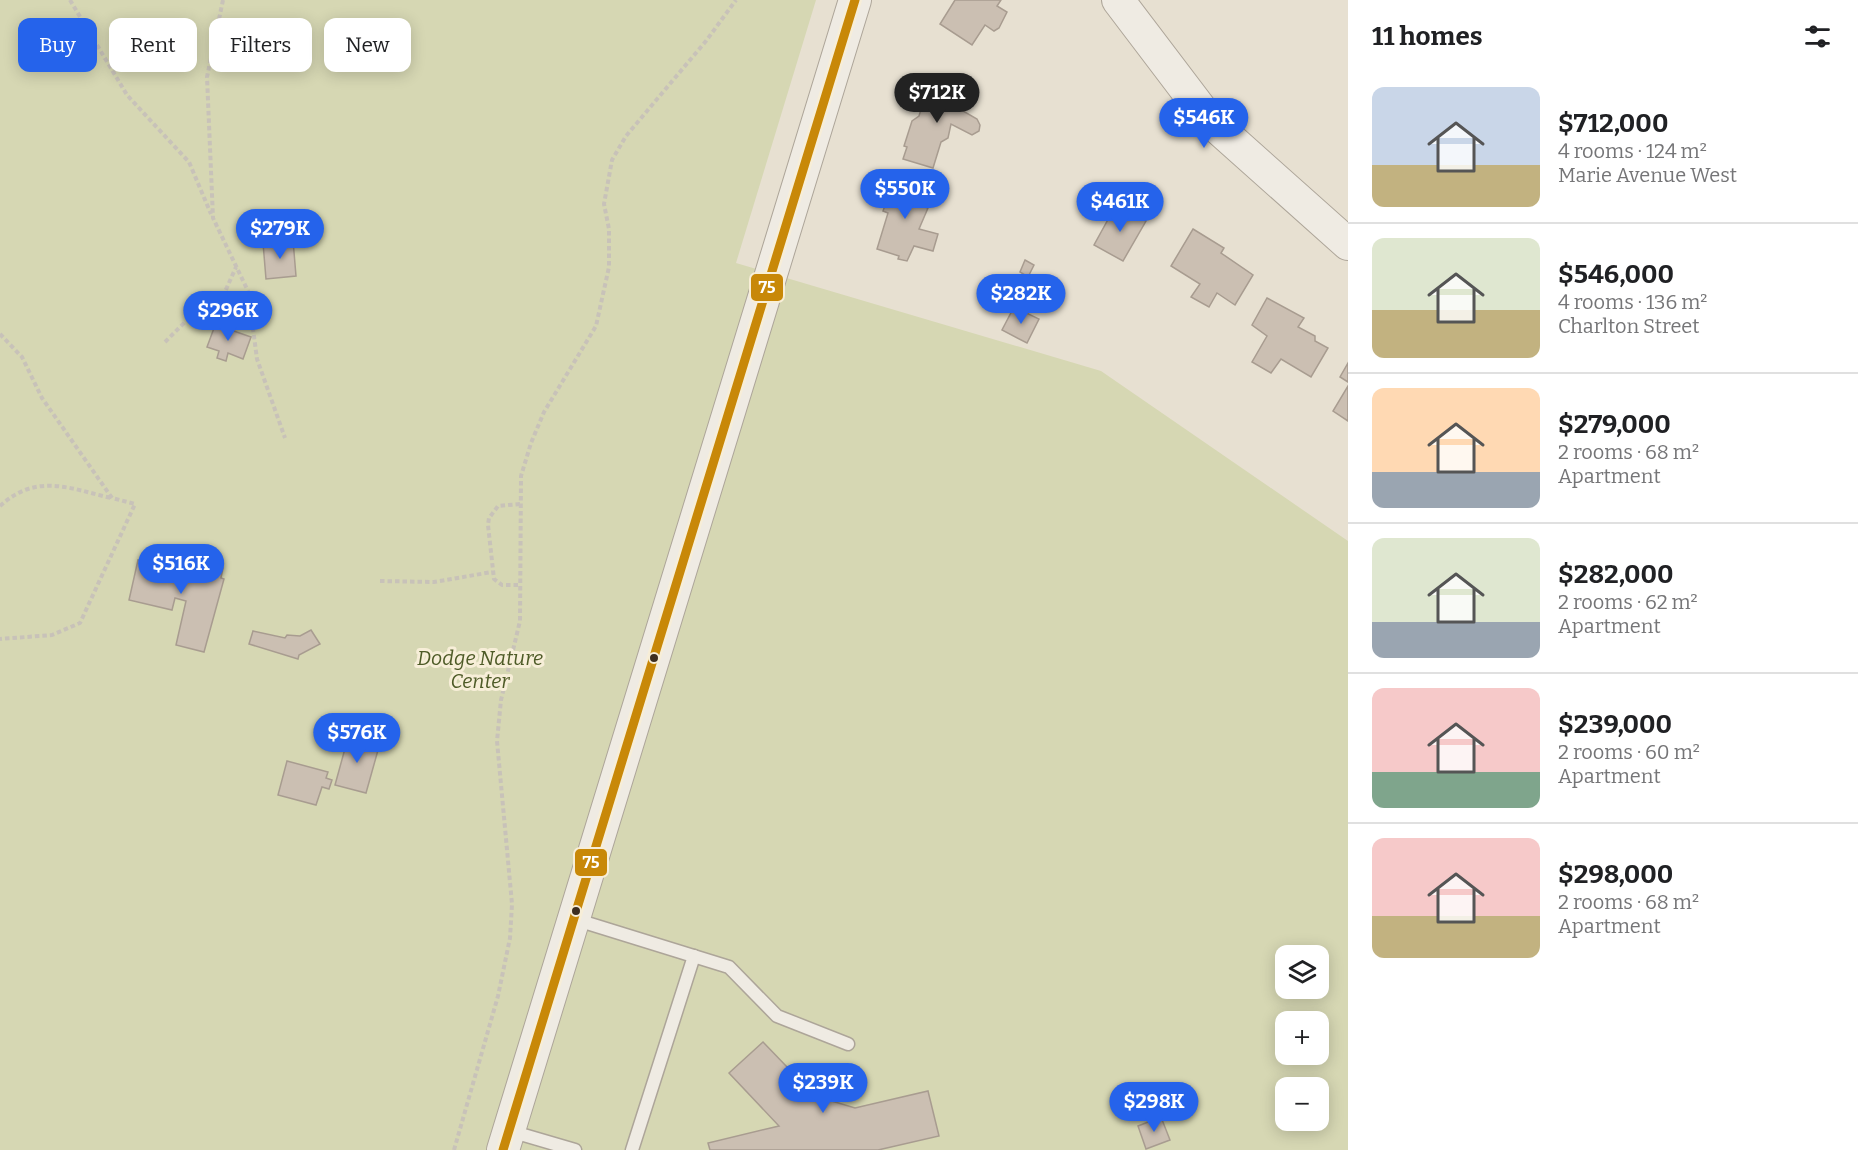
<!DOCTYPE html>
<meta charset="utf-8">
<style>
body{margin:0;font-family:Bitter,serif;background:#f6f6f6;color:#202124;height:100vh;display:flex;flex-direction:column;font-size:22px;white-space:nowrap}
*{box-sizing:border-box;margin:0}
p{font-size:20px;color:#757577}
.icon{flex:none;width:33px;height:33px;fill:none;stroke:currentColor;stroke-width:2;stroke-linecap:round;stroke-linejoin:round}
.map{position:relative;flex:1;overflow:hidden}
.sheet{display:flex;flex-direction:column;background:#fff;width:510px}
.sheet>*{flex:none}
.top-card{position:absolute;left:18px;top:18px;width:570px;height:54px;display:flex;gap:12px}
.tools{position:absolute;left:1275px;top:945px;display:grid;gap:12px}
.tools a{display:grid;place-items:center;width:54px;height:54px;border-radius:12px;background:#fff;box-shadow:0 3px 15px #0003;font-size:30px}
.price{position:absolute;translate:-50% -51px;padding:0 14px;border-radius:21px;background:#2563eb;color:#fff;font-size:20px;line-height:39px;filter:drop-shadow(0 2px 3px #0008)}
.price::after{content:'';position:absolute;left:50%;top:36px;width:18px;height:14px;margin-left:-9px;background:inherit;clip-path:polygon(0 0,100% 0,50% 100%)}
.price.selected{background:#222;color:#fff}
ul{padding:0;list-style:none}
li{display:flex;align-items:center;gap:18px;height:150px;padding:0 24px}
li+li{border-top:2px solid #e0e0e0}
li span{display:grid;place-items:center;flex:none;width:168px;height:120px;border-radius:12px;color:#555}
li>.icon{margin-inline-start:auto}
span .icon{width:72px;height:72px;fill:#fffc;stroke-width:1}
li b{font-size:26px}
h2{display:flex;justify-content:space-between;align-items:center;height:72px;padding:0 24px;font-size:26px}
.pill{padding:0 21px;border-radius:12px;background:#fff;box-shadow:0 3px 15px #0003;font-size:21px;line-height:54px}
.pill.selected{background:#2563eb;color:#fff}
main{display:flex;flex:1;min-height:0}
.map>svg:first-child{display:block}
.green{fill:#d6d7b3;fill-rule:evenodd}
.building{fill:#cbbfb2;stroke:#a89c90;stroke-width:1.5}
.lines{fill:none;stroke-linecap:round;stroke-linejoin:round}
.service-casing{stroke:#ada599;stroke-width:15}
.tertiary-casing{stroke:#ada599;stroke-width:34}
.path{stroke:#c8c2b9;stroke-width:4;stroke-dasharray:4.5 3;stroke-linecap:butt}
.service{stroke:#efebe3;stroke-width:12}
.tertiary{stroke:#efebe3;stroke-width:32}
.bus-1-casing{stroke:#f7eed8;stroke-width:14}
.bus-1{stroke:#c88808;stroke-width:9}
.bus-dot{fill:#3d2e20;stroke:#f7eed8;stroke-width:2}
.labels{text-anchor:middle;stroke-width:6;stroke-linejoin:round;paint-order:stroke}
.park-label{font-size:20px;font-style:italic;fill:#4d5a26;stroke:#f7eed8}
.line-badge{stroke:#f7eed8;stroke-width:2}
.badge-label{font-size:16px;text-anchor:middle;font-weight:bold;fill:#fff}
</style>
<main>
<div class="map">
<svg width="1348" height="1150" viewBox="0 0 1348 1150">
<rect width="100%" height="100%" fill="#e7e0d1"/>
<path class="green" d="M0,0H816L736,263L1101,371L1348,541V1150H0ZM1286,956H1318V988H1286ZM1286,1022H1318V1054H1286ZM1286,1088H1318V1120H1286Z"/>
<g class="building">
<path d="M955,0H1001L997,6L1007,12L999,28L994,31L985,25L972,45L940,24Z"/>
<path d="M944,80L963,87L956,107L977,119L980,125L979,131L972,135L951,124L948,138L941,142L933,168L903,159L907,147L904,146L912,121L919,116L928,86L941,89Z"/>
<path d="M896,174L923,182L916,204L928,208L919,229L938,234L933,251L914,246L907,261L898,259L899,256L877,249L888,213L883,211Z"/>
<path d="M1116,205L1146,221L1123,261L1094,245Z"/>
<path d="M1193,229L1224,248L1221,253L1253,275L1235,305L1217,293L1209,307L1191,297L1200,284L1171,266Z"/>
<path d="M293,240L296,276L266,279L263,243Z"/>
<path d="M1025,260L1034,265L1028,277L1020,272Z"/>
<path d="M1267,298L1304,318L1298,327L1315,336V341L1328,348L1311,377L1281,359L1271,373L1252,362L1267,336L1252,325Z"/>
<path d="M1014,307L1039,319L1027,343L1002,330Z"/>
<path d="M217,320L226,323L225,328L251,337L243,359L228,353L226,361L217,358L219,351L207,347Z"/>
<path d="M1348,363V382L1340,377Z"/>
<path d="M1348,386V421L1333,411Z"/>
<path d="M149,554L186,563L184,571L193,573L195,562L223,568L221,578L224,579L204,652L176,645L186,601L175,598L172,610L129,600L138,560L147,562Z"/>
<path d="M311,630L320,644L299,655L298,659L249,644L253,631L285,638L287,635L300,636Z"/>
<path d="M349,734L380,743L366,793L335,785Z"/>
<path d="M287,761L328,772L326,778L332,780L329,789L322,787L316,805L278,795Z"/>
<path d="M763,1042L815,1096L855,1108L928,1091L939,1136L878,1150H710L708,1143L779,1126L729,1073Z"/>
<path d="M1161,1117L1170,1140L1146,1149L1138,1126Z"/>
</g>
<g class="lines">
<defs>
<g id="service">
<path d="M574,919L729,967L777,1016L848,1044"/>
<path d="M510,1131L575,1150"/>
<path d="M632,1150L694,956"/>
</g>
<g id="tertiary">
<path d="M1118,0L1209,120L1348,244"/>
<path d="M503,1150L855,0"/>
</g>
</defs>
<use href="#service" class="service-casing"/>
<use href="#tertiary" class="tertiary-casing"/>
<g class="path">
<path d="M70,0L127,95L189,162L211,214"/>
<path d="M223,0L207,77L213,218L248,291L257,359L285,438"/>
<path d="M0,334L22,357L42,398L112,498L135,504L80,623L52,635L0,639"/>
<path d="M165,342L186,321L220,303L236,267"/>
<path d="M520,504L498,506L489,518L488,525L494,579L502,585H521"/>
<path d="M0,506C36,473 69,488 111,498"/>
<path d="M380,581L434,582L492,572"/>
<path d="M454,1150L498,996L510,938L512,904L497,741L501,700L520,621L521,476L531,443L544,412L596,326L609,267V229L604,204L612,160L626,136L706,41L736,0"/>
</g>
<use href="#service" class="service"/>
<use href="#tertiary" class="tertiary"/>
<defs>
<path id="bus-1" d="M503,1150L855,0"/>
</defs>
<use href="#bus-1" class="bus-1-casing"/>
<use href="#bus-1" class="bus-1"/>
</g>
<g class="bus-dot">
<circle cx="654" cy="658" r="5"/>
<circle cx="576" cy="911" r="5"/>
</g>
<g class="labels">
<g class="park-label">
<text x="480" y="665">Dodge Nature<tspan x="480" dy="23">Center</tspan></text>
</g>
</g>
<g class="line-badge">
<rect x="750" y="273" width="34" height="29" rx="6" fill="#c88808"/>
<rect x="574" y="848" width="34" height="29" rx="6" fill="#c88808"/>
</g>
<g class="badge-label">
<text x="767" y="293">75</text>
<text x="591" y="868">75</text>
</g>
</svg>
<div class="tools">
<a><svg class="icon" aria-label="layers" viewBox="0 0 24 24"><path d="M12 4l9 5-9 5-9-5zM3 14l9 5 9-5"/></svg></a>
<a>+</a>
<a>−</a>
</div>
<b class="price selected" style="left:937px;top:124px">$712K</b>
<b class="price" style="left:1204px;top:149px">$546K</b>
<b class="price" style="left:905px;top:220px">$550K</b>
<b class="price" style="left:1120px;top:233px">$461K</b>
<b class="price" style="left:280px;top:260px">$279K</b>
<b class="price" style="left:1021px;top:325px">$282K</b>
<b class="price" style="left:228px;top:342px">$296K</b>
<b class="price" style="left:181px;top:595px">$516K</b>
<b class="price" style="left:357px;top:764px">$576K</b>
<b class="price" style="left:823px;top:1114px">$239K</b>
<b class="price" style="left:1154px;top:1133px">$298K</b>
<div class="top-card">
<a class="pill selected">Buy</a>
<a class="pill">Rent</a>
<a class="pill">Filters</a>
<a class="pill">New</a>
</div>
</div>
<section class="sheet">
<h2>11 homes<svg class="icon" aria-label="filters" viewBox="0 0 24 24"><path d="M4 7h16M4 17h16"/><circle cx="9" cy="7" r="2"/><circle cx="15" cy="17" r="2"/></svg></h2>
<ul>
<li><span style="background:linear-gradient(#c9d6e8 65%,#c2b280 0)"><svg class="icon" aria-label="home" viewBox="0 0 24 24"><path d="M3 11l9-7 9 7M6 9v11h12V9"/></svg></span><div><b>$712,000</b><p>4 rooms · 124 m²</p><p>Marie Avenue West</p></div></li>
<li><span style="background:linear-gradient(#dfe7d0 60%,#c2b280 0)"><svg class="icon" aria-label="home" viewBox="0 0 24 24"><path d="M3 11l9-7 9 7M6 9v11h12V9"/></svg></span><div><b>$546,000</b><p>4 rooms · 136 m²</p><p>Charlton Street</p></div></li>
<li><span style="background:linear-gradient(#ffd9b3 70%,#9aa5b1 0)"><svg class="icon" aria-label="home" viewBox="0 0 24 24"><path d="M3 11l9-7 9 7M6 9v11h12V9"/></svg></span><div><b>$279,000</b><p>2 rooms · 68 m²</p><p>Apartment</p></div></li>
<li><span style="background:linear-gradient(#dfe7d0 70%,#9aa5b1 0)"><svg class="icon" aria-label="home" viewBox="0 0 24 24"><path d="M3 11l9-7 9 7M6 9v11h12V9"/></svg></span><div><b>$282,000</b><p>2 rooms · 62 m²</p><p>Apartment</p></div></li>
<li><span style="background:linear-gradient(#f6c9c9 70%,#7fa58c 0)"><svg class="icon" aria-label="home" viewBox="0 0 24 24"><path d="M3 11l9-7 9 7M6 9v11h12V9"/></svg></span><div><b>$239,000</b><p>2 rooms · 60 m²</p><p>Apartment</p></div></li>
<li><span style="background:linear-gradient(#f6c9c9 65%,#c2b280 0)"><svg class="icon" aria-label="home" viewBox="0 0 24 24"><path d="M3 11l9-7 9 7M6 9v11h12V9"/></svg></span><div><b>$298,000</b><p>2 rooms · 68 m²</p><p>Apartment</p></div></li>
</ul>
</section>
</main>
